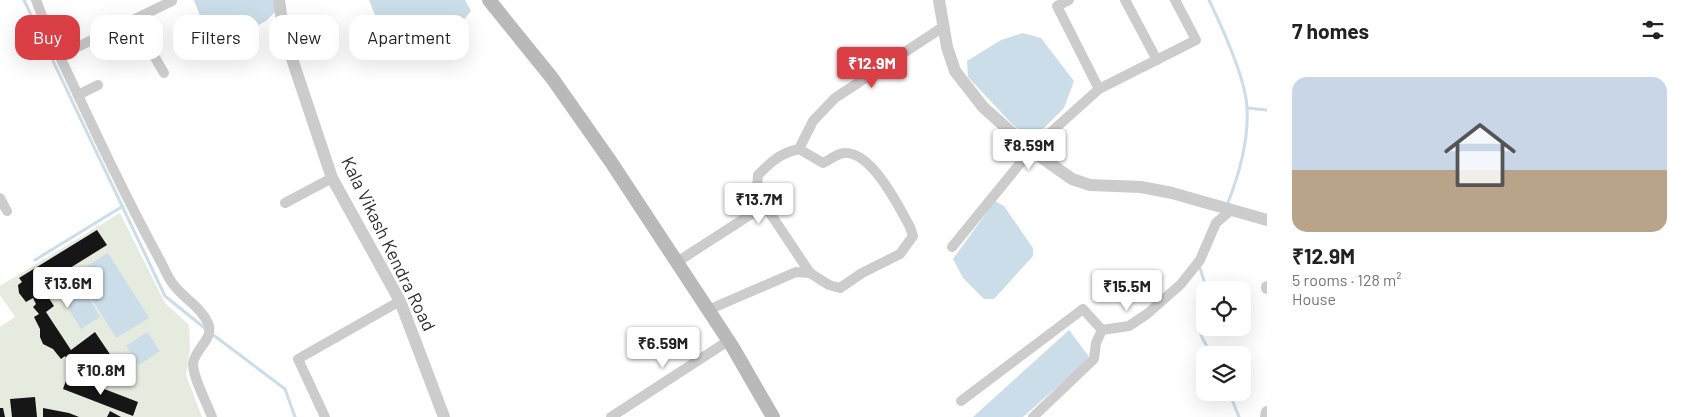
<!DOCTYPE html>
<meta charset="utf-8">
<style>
body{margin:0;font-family:Barlow,sans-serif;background:#f2f2f2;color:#222;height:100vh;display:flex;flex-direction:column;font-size:19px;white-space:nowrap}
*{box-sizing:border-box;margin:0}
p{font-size:16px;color:#767676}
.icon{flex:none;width:28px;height:28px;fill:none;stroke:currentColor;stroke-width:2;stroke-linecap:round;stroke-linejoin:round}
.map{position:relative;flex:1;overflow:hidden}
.details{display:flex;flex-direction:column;background:#fff;width:425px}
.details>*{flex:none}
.top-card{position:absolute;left:15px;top:15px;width:475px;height:45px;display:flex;gap:10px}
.buttons{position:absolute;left:1196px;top:281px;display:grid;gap:10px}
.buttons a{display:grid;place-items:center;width:55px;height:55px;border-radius:10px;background:#fff;box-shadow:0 5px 20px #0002;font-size:25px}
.price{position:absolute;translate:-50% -42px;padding:0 11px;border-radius:5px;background:#fff;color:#222;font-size:16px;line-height:32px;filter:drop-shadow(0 1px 2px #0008)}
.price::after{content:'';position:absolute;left:50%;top:30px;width:15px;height:11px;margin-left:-8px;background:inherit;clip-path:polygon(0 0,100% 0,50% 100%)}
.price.active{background:#d93f44;color:#fff}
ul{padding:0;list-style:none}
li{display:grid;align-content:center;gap:10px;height:265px;padding:0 25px}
li span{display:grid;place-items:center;height:155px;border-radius:15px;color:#555}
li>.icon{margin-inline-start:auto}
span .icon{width:90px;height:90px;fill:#fffc;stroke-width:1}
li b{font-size:21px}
h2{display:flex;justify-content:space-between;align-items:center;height:60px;padding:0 25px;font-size:21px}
.tag{padding:0 18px;border-radius:15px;background:#fff;box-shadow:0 5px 20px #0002;font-size:18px;line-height:45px}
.tag.active{background:#d93f44;color:#fff}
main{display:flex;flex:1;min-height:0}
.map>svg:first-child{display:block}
.green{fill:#e5ebde}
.water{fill:#ccddea}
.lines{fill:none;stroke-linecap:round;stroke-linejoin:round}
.stream{stroke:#ccddea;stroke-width:3}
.building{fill:#161616}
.minor{stroke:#ccc;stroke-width:10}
.tertiary{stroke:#ccc;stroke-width:12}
.secondary{stroke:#b9b9b9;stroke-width:14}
.labels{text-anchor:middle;stroke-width:5;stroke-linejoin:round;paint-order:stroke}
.street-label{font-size:18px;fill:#2f2f2f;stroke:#fff}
</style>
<main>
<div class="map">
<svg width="1267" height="417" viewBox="0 0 1267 417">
<rect width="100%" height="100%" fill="#fff"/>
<path class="green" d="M120,213L165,303L189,325L190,349L186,375L202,417H0V327L15,317L0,295V286Z"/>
<g class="water">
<path d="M194,0H279V8L266,21L242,34L218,39L207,35Z"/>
<path d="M369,0H465L471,11C453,34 434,47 404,47C395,47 388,46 384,38Z"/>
<path d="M1023,33L1041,38L1074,81L1064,108L1040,132L1024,134L1012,124L968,77L967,61L1001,40Z"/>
<path d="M995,201L1004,206L1033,248V256L994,299H984L963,278L953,259Z"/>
<path d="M108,253L149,318L116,338L76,273Z"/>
<path d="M86,293L100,317L81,329L66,305Z"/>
<path d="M1069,330L1090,358L1023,417H973Z"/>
<path d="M147,332L160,351L139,365L126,346Z"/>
</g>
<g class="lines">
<g class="stream">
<path d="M24,0L165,296L207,330"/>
<path d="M1209,0C1222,27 1246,79 1247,108C1249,141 1239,175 1227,205"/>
<path d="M1247,108L1267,110"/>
<path d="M35,260L123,206"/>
<path d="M1199,265L1207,290"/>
<path d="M1205,311C1195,333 1201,335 1212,355"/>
<path d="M212,334L285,389L295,417"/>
<path d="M1229,392L1239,417"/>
</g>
</g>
<g class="building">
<path d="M97,230L107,245L41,286L54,306L46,312L71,350L95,332L126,378L116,383L110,373L100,380L86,360L77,368L72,362L70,364L65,356L61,359L53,349L43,344L40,337V329L34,317L39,314L33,307L36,304L33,298L26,302L19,293L18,285L22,282L19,278Z"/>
<path d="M68,375L138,402L133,416L63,389Z"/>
<path d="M35,397L37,417H12L10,399Z"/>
<path d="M0,408H3L5,417H0Z"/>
<path d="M43,408L69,413L79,417H43Z"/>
<path d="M110,411L121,417H107Z"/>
</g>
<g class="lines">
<g class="minor">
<path d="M36,0L47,29C84,108 120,187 162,264C165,270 168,278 173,284C183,298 201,307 208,323C215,339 194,349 193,364C193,378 207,403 212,417"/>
<path d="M1069,0L1057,6L1099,89"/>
<path d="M1125,0L1157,60"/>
<path d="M133,20L164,73"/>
<path d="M59,56L172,1"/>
<path d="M78,95L98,85"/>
<path d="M799,149L813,121L835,98L943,27"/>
<path d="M0,198L7,211"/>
<path d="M762,201L810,273"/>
<path d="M285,203L332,178"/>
<path d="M952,247L1031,150L1099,89L1196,40L1175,0"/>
<path d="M677,262L756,211L762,201L757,187L758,175C771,162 780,153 799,149L823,163C828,161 834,156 840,154C869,145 899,207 910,227L913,236L900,254L862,273L840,288L829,285L810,273L796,272L708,310"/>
<path d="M961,401L1083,309L1102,330"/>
<path d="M325,417L298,359L400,301"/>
<path d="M611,417L728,341"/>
<path d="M1033,417L1094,359L1096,343L1102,330L1129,326L1147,314L1181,284L1200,260L1216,223L1231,210"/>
</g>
<g class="tertiary">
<path d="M279,0L284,35L332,178L400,301L444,417"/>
<path d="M939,0L947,47L955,71L983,107L1031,150L1072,179L1090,185L1141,187L1172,193L1267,220"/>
<path d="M1267,287V288"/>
<path d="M1266,417L1267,412"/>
</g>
<path class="secondary" d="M489,0L552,78L611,162L732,346L773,417"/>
</g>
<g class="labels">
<g class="street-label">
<text transform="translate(388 244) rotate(64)" y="6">Kala Vikash Kendra Road</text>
</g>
</g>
</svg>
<div class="buttons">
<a><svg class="icon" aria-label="locate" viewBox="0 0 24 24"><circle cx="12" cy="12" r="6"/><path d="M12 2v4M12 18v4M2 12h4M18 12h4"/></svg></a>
<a><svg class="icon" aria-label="layers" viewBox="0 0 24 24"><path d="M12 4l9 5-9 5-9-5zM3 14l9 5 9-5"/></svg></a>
</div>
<b class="price active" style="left:872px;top:89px">₹12.9M</b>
<b class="price" style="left:1029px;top:171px">₹8.59M</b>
<b class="price" style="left:759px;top:225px">₹13.7M</b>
<b class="price" style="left:68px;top:309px">₹13.6M</b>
<b class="price" style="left:1127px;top:312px">₹15.5M</b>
<b class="price" style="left:663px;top:369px">₹6.59M</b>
<b class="price" style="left:101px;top:396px">₹10.8M</b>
<div class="top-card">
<a class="tag active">Buy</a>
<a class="tag">Rent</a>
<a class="tag">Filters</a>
<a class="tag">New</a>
<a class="tag">Apartment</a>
</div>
</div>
<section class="details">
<h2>7 homes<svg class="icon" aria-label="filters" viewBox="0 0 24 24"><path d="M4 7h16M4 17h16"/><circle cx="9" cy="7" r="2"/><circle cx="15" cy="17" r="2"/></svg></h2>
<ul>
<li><span style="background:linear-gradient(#c9d6e8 60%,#b9a48a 0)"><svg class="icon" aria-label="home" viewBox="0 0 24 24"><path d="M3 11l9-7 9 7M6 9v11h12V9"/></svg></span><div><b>₹12.9M</b><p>5 rooms · 128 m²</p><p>House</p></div></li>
</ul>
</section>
</main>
